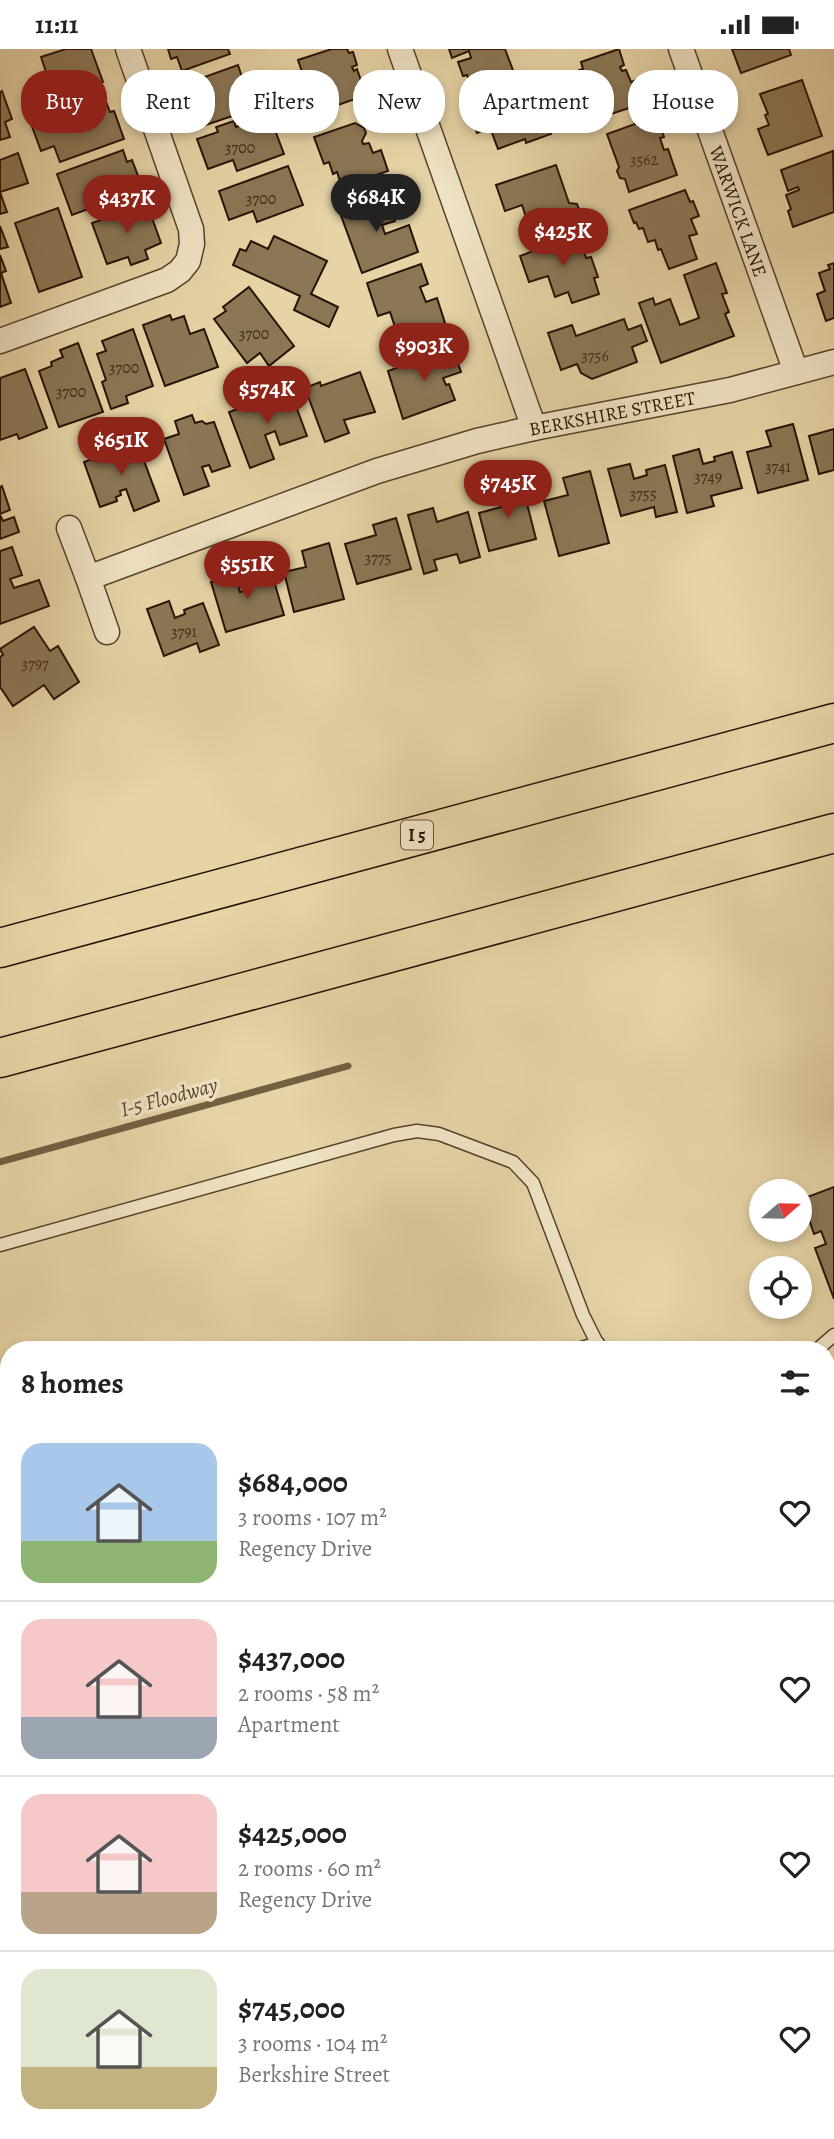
<!DOCTYPE html>
<meta charset="utf-8">
<style>
body{margin:0;font-family:Alegreya,serif;background:#f2f2f2;color:#222;height:100vh;display:flex;flex-direction:column;font-size:26px;white-space:nowrap}
*{box-sizing:border-box;margin:0}
p{font-size:23px;color:#767676}
.icon{flex:none;width:38px;height:38px;fill:none;stroke:currentColor;stroke-width:2;stroke-linecap:round;stroke-linejoin:round}
.map{position:relative;flex:1;overflow:hidden}
.details{position:absolute;left:0px;top:1292px;width:835px;height:800px;display:flex;flex-direction:column;background:#fff;border-radius:28px 28px 0 0;box-shadow:0 4px 10px #0003}
.details>*{flex:none}
.hud{position:absolute;left:21px;top:21px;width:793px;height:63px;display:flex;gap:14px}
.needle{width:46px;rotate:70deg}
.fabs{position:absolute;left:749px;top:1130px;display:grid;gap:14px}
.fabs a{display:grid;place-items:center;width:63px;height:63px;border-radius:50%;background:#fff;box-shadow:0 4px 10px #0003;font-size:35px}
.price{position:absolute;translate:-50% -60px;padding:0 16px;border-radius:24px;background:#8f2418;color:#fff;font-size:23px;line-height:46px;filter:drop-shadow(0 2px 4px #0008)}
.price::after{content:'';position:absolute;left:50%;top:42px;width:21px;height:16px;margin-left:-10px;background:inherit;clip-path:polygon(0 0,100% 0,50% 100%)}
.price.on{background:#222;color:#fff}
ul{padding:0;list-style:none}
li{display:flex;align-items:center;gap:21px;height:175px;padding:0 21px}
li+li{border-top:2px solid #e0e0e0}
li span{display:grid;place-items:center;flex:none;width:196px;height:140px;border-radius:21px;color:#555}
li>.icon{margin-inline-start:auto}
span .icon{width:84px;height:84px;fill:#fffc;stroke-width:1}
li b{font-size:30px}
h2{display:flex;justify-content:space-between;align-items:center;height:84px;padding:0 21px;font-size:30px}
.tag{padding:0 24px;border-radius:28px;background:#fff;box-shadow:0 4px 10px #0003;font-size:24px;line-height:63px}
.tag.on{background:#8f2418;color:#fff}
.status{display:flex;justify-content:space-between;align-items:center;height:49px;padding:0 35px;background:#fff;direction:ltr}
.status svg{height:19px;fill:currentColor}
.map>svg:first-child{display:block}
.lines{fill:none;stroke-linecap:round;stroke-linejoin:round}
.stream{stroke:#735f42;stroke-width:7}
.building{fill:#8b7756;stroke:#281200;stroke-width:2}
.lane-casing{stroke:#58422a;stroke-width:15}
.street-casing{stroke:#58422a;stroke-width:27}
.secondary-casing{stroke:#281200;stroke-width:36}
.highway-casing{stroke:#281200;stroke-width:41}
.lane{stroke:#efe3c5;stroke-width:12}
.street{stroke:#efe3c5;stroke-width:24}
.secondary{stroke:#efe3c5;stroke-width:33}
.highway{stroke:#e6d4a6;stroke-width:38}
.labels{text-anchor:middle;stroke-width:7;stroke-linejoin:round;paint-order:stroke}
.number-label{font-size:16px;fill:#412b16}
.shield{fill:#efe3c5;stroke:#64513b;stroke-width:2}
.shield-label{font-size:18px;font-weight:bold;fill:#281200}
.street-label{font-size:19px;fill:#281200;stroke:#efe3c5}
.water-label{font-size:21px;font-style:italic;fill:#5a452c;stroke:#efe3c5}
</style>
<div class="status"><b>11:11</b><svg viewBox="0 0 49 12"><path d="M0 12V9h3v3zM5 12V6h3v6zM10 12V3h3v9zM15 12V0h3v12zM26 1h20v11H26zM47 4h2v5h-2z"/></svg></div>
<div class="map">
<svg width="834" height="2090" viewBox="0 0 834 2090">
<rect width="100%" height="100%" fill="#e6d4a6"/>
<filter id="stains"><feTurbulence type="fractalNoise" baseFrequency=".00286" numOctaves="4"/><feColorMatrix values="0 0 0 0 .2 0 0 0 0 .09 0 0 0 0 .02 0 0 0 .5 -.17"/></filter>
<radialGradient id="worn" r=".72"><stop offset=".6" stop-color="#630" stop-opacity="0"/><stop offset="1" stop-color="#630" stop-opacity=".3"/></radialGradient>
<g class="lines">
<path class="stream" d="M0,1113L348,1017"/>
</g>
<g class="building">
<path d="M66,0H91L103,33L55,50L41,8Z"/>
<path d="M168,0H228L230,5L182,22L177,8L171,10Z"/>
<path d="M332,0H347L349,4L353,3L357,16L352,18L354,22L357,20L366,46L316,64L298,11Z"/>
<path d="M449,0H505L514,24L472,39L467,26L463,27L458,13L471,9L469,2L452,9Z"/>
<path d="M619,0L624,16L620,18L622,22L626,21L631,33L642,29L650,52L599,69L587,32L583,34L578,31L576,27L579,21L583,20L581,13Z"/>
<path d="M732,0H789L791,6L741,24Z"/>
<path d="M238,16L248,46L254,44L259,58L194,80L184,51L187,50L182,36Z"/>
<path d="M802,31L822,87L768,106L758,80L769,76L765,66L768,65L760,45Z"/>
<path d="M537,34L547,64L544,65L551,85L526,94L525,90L498,100L492,84L495,82L494,77L477,84L468,59Z"/>
<path d="M2,42L12,70L5,73L10,88L0,91V43Z"/>
<path d="M105,50L110,63L114,62L124,90L60,113L54,97L41,102L30,72L65,60L66,64Z"/>
<path d="M657,67L664,88L660,89L664,101L668,100L677,126L629,143L625,130L620,129L617,122L619,118L607,85Z"/>
<path d="M257,70L261,81L273,76L284,105L237,122L233,111L208,120L197,90L218,83L216,78L234,72L236,78Z"/>
<path d="M355,74L364,79L366,84L362,92L363,95L369,94L373,104L381,101L388,122L342,138L337,123L333,125L329,113L324,115L314,88Z"/>
<path d="M123,101L127,113L132,111L143,140L72,166L57,125Z"/>
<path d="M833,102L834,163L793,178L788,162L791,160L786,146L799,141L798,138L788,142L781,121Z"/>
<path d="M18,104L28,134L0,143L7,163L0,165V111Z"/>
<path d="M556,116L569,154L577,155L580,163L575,168L576,171L532,186L522,156L505,162L496,136Z"/>
<path d="M288,117L303,156L257,173L253,162L229,171L219,142Z"/>
<path d="M685,141L690,153L693,152L699,167L691,170L697,185L689,187L697,210L669,220L661,200L658,201L655,191L648,193L643,179L639,180L636,173L634,174L629,161Z"/>
<path d="M385,145L395,172L382,176L385,185L409,176L418,203L362,224L339,161Z"/>
<path d="M147,155L161,194L145,201L148,210L131,216L128,208L107,215L92,174Z"/>
<path d="M58,159L82,228L39,243L15,174Z"/>
<path d="M0,177L8,198L0,200Z"/>
<path d="M577,183L586,209L591,208L598,228L594,229L599,245L572,254L568,243L555,248L548,227L529,233L520,207L541,199V196Z"/>
<path d="M274,187L327,212L311,245L338,258L329,278L294,261L300,247L233,216L240,200L246,202L251,192L268,200Z"/>
<path d="M0,206L6,222L1,224L11,254L0,258Z"/>
<path d="M716,214L727,244L722,245L729,263L725,265L734,287L661,314L639,254L653,249L655,256L670,250L680,276L699,269L684,226Z"/>
<path d="M834,214V269L826,272L817,245L825,242L819,224L830,220L828,216Z"/>
<path d="M421,215L428,235L420,238L426,253L437,249L445,274L400,293L390,263L378,267L367,234Z"/>
<path d="M249,238L294,297L269,317L260,304L247,314L214,270L226,262L223,258Z"/>
<path d="M170,266L172,271L184,267L190,285L204,280L218,318L165,337L143,276Z"/>
<path d="M624,270L628,281L641,276L647,292L632,298L637,313L592,330L581,324L577,315L561,321L548,284L572,276L576,287Z"/>
<path d="M133,280L153,337L126,347L128,354L111,360L102,333L106,331L97,305L106,302L102,292Z"/>
<path d="M78,294L103,363L59,378L39,322L52,317L51,313L63,308L60,301Z"/>
<path d="M452,298L461,323L443,329L446,336L449,335L455,351L403,370L388,322Z"/>
<path d="M25,320L47,379L19,390L17,385L0,391V329Z"/>
<path d="M360,323L375,363L344,371L349,384L325,393L305,339L320,333L321,337Z"/>
<path d="M290,341L307,387L280,396L275,382L265,386L274,410L250,419L229,363Z"/>
<path d="M192,366L195,374L202,372L206,375L214,373L230,417L212,423L209,416L202,418L209,437L184,446L164,390L179,385L175,372Z"/>
<path d="M793,375L808,431L758,444L747,403L771,397L766,382Z"/>
<path d="M834,380V421L819,425L809,387Z"/>
<path d="M108,396L111,406L138,396L159,452L134,462L126,440L120,442L121,446L116,448L117,452L100,458L84,413L95,409L92,402Z"/>
<path d="M699,400L703,415L715,412L714,408L732,403L742,439L711,447L714,457L687,464L673,407Z"/>
<path d="M630,415L634,430L647,426L646,421L665,416L677,463L656,468L654,458L621,467L608,420Z"/>
<path d="M590,422L609,494L559,507L544,452L568,446L563,429Z"/>
<path d="M522,435L536,490L489,502L479,464L501,458L497,442Z"/>
<path d="M2,437L10,461L0,465V438Z"/>
<path d="M433,459L437,473L468,463L480,508L460,514L457,505L434,511L437,521L424,525L408,466Z"/>
<path d="M0,466L3,472L14,468L19,483L0,490Z"/>
<path d="M396,469L411,520L357,535L345,495L376,486L373,476Z"/>
<path d="M329,494L344,550L294,563L284,523L306,518L302,502Z"/>
<path d="M12,498L22,526L10,530L14,539L39,531L49,557L0,575V502Z"/>
<path d="M271,522L284,566L226,583L211,533L235,526L240,543L247,541L244,529Z"/>
<path d="M169,552L175,569L185,565L184,561L203,554L219,596L200,603L197,594L164,607L147,560Z"/>
<path d="M34,578L50,602L58,597L79,633L54,650L44,636L13,657L0,638V608L3,606L0,600Z"/>
<path d="M834,1138V1250L815,1199L826,1195L821,1182L814,1185L802,1150Z"/>
<path d="M9,1394V1626L0,1629V1396Z"/>
<path d="M9,1668V1888L7,1889L9,1923L0,1926V1670Z"/>
<path d="M9,1923V2082H146L148,2090H0V1926Z"/>
</g>
<g class="lines">
<defs>
<g id="lane">
<path d="M0,1196L394,1086L417,1082L439,1085L513,1113L533,1134L583,1266L600,1300"/>
<path d="M578,1300L598,1294"/>
<path d="M818,1300L834,1286"/>
<path d="M0,1366L9,1364"/>
<path d="M826,1933L834,1960"/>
<path d="M826,2053L834,2037"/>
<path d="M242,2082L244,2090"/>
<path d="M799,2090L805,2082"/>
</g>
<g id="street">
<path d="M400,0L534,379"/>
<path id="s1" d="M681,0L796,323"/>
<path d="M0,292L167,231L180,222L188,212L192,195L191,180L128,0"/>
<path id="s2" d="M69,479L88,529L377,422L477,392L534,379L730,341L834,313"/>
<path d="M88,529L107,583"/>
</g>
<path id="secondary" d="M826,1362L834,1360"/>
<g id="highway">
<path d="M0,899L834,674"/>
<path d="M0,1009L834,784"/>
</g>
</defs>
<use href="#lane" class="lane-casing"/>
<use href="#street" class="street-casing"/>
<use href="#secondary" class="secondary-casing"/>
<use href="#highway" class="highway-casing"/>
<use href="#lane" class="lane"/>
<use href="#street" class="street"/>
<use href="#secondary" class="secondary"/>
<use href="#highway" class="highway"/>
</g>
<g class="labels">
<g class="number-label">
<text x="240" y="104">3700</text>
<text x="644" y="116">3562</text>
<text x="261" y="155">3700</text>
<text x="254" y="290">3700</text>
<text x="595" y="312">3756</text>
<text x="124" y="324">3700</text>
<text x="71" y="348">3700</text>
<text x="778" y="423">3741</text>
<text x="708" y="433">3749</text>
<text x="643" y="450">3755</text>
<text x="378" y="514">3775</text>
<text x="184" y="588">3791</text>
<text x="35" y="620">3797</text>
</g>
<rect class="shield" x="401" y="771.5" width="32" height="29" rx="5"/>
<g class="shield-label">
<text x="417" y="792">I 5</text>
</g>
<g class="street-label">
<text dy="7" stroke="none"><textPath href="#s1" startOffset="172">WARWICK LANE</textPath></text>
<text dy="7" stroke="none"><textPath href="#s2" startOffset="604">BERKSHIRE STREET</textPath></text>
</g>
<g class="water-label">
<text transform="translate(169 1048) rotate(-15)" y="7">I-5 Floodway</text>
</g>
</g>
<rect width="100%" height="100%" filter="url(#stains)"/>
<rect width="100%" height="100%" fill="url(#worn)"/>
</svg>
<div class="fabs">
<a><svg class="needle" viewBox="-14 -14 28 28"><path d="M0-13l5 13h-10z" fill="#e53935"/><path d="M0 13l5-13h-10z" fill="#767676"/></svg></a>
<a><svg class="icon" aria-label="locate" viewBox="0 0 24 24"><circle cx="12" cy="12" r="6"/><path d="M12 2v4M12 18v4M2 12h4M18 12h4"/></svg></a>
</div>
<b class="price on" style="left:376px;top:185px">$684K</b>
<b class="price" style="left:127px;top:186px">$437K</b>
<b class="price" style="left:563px;top:219px">$425K</b>
<b class="price" style="left:424px;top:334px">$903K</b>
<b class="price" style="left:267px;top:377px">$574K</b>
<b class="price" style="left:121px;top:428px">$651K</b>
<b class="price" style="left:508px;top:471px">$745K</b>
<b class="price" style="left:247px;top:552px">$551K</b>
<div class="hud">
<a class="tag on">Buy</a>
<a class="tag">Rent</a>
<a class="tag">Filters</a>
<a class="tag">New</a>
<a class="tag">Apartment</a>
<a class="tag">House</a>
</div>
<section class="details">
<h2>8 homes<svg class="icon" aria-label="filters" viewBox="0 0 24 24"><path d="M4 7h16M4 17h16"/><circle cx="9" cy="7" r="2"/><circle cx="15" cy="17" r="2"/></svg></h2>
<ul>
<li><span style="background:linear-gradient(#a9c7e8 70%,#8fb573 0)"><svg class="icon" aria-label="home" viewBox="0 0 24 24"><path d="M3 11l9-7 9 7M6 9v11h12V9"/></svg></span><div><b>$684,000</b><p>3 rooms · 107 m²</p><p>Regency Drive</p></div><svg class="icon" aria-label="heart" viewBox="0 0 24 24"><path d="M12 20l-8-8c-3-5 5-10 8-4 3-6 11-1 8 4z"/></svg></li>
<li><span style="background:linear-gradient(#f6c9c9 70%,#9aa5b1 0)"><svg class="icon" aria-label="home" viewBox="0 0 24 24"><path d="M3 11l9-7 9 7M6 9v11h12V9"/></svg></span><div><b>$437,000</b><p>2 rooms · 58 m²</p><p>Apartment</p></div><svg class="icon" aria-label="heart" viewBox="0 0 24 24"><path d="M12 20l-8-8c-3-5 5-10 8-4 3-6 11-1 8 4z"/></svg></li>
<li><span style="background:linear-gradient(#f6c9c9 70%,#b9a48a 0)"><svg class="icon" aria-label="home" viewBox="0 0 24 24"><path d="M3 11l9-7 9 7M6 9v11h12V9"/></svg></span><div><b>$425,000</b><p>2 rooms · 60 m²</p><p>Regency Drive</p></div><svg class="icon" aria-label="heart" viewBox="0 0 24 24"><path d="M12 20l-8-8c-3-5 5-10 8-4 3-6 11-1 8 4z"/></svg></li>
<li><span style="background:linear-gradient(#dfe7d0 70%,#c2b280 0)"><svg class="icon" aria-label="home" viewBox="0 0 24 24"><path d="M3 11l9-7 9 7M6 9v11h12V9"/></svg></span><div><b>$745,000</b><p>3 rooms · 104 m²</p><p>Berkshire Street</p></div><svg class="icon" aria-label="heart" viewBox="0 0 24 24"><path d="M12 20l-8-8c-3-5 5-10 8-4 3-6 11-1 8 4z"/></svg></li>
</ul>
</section>
</div>
